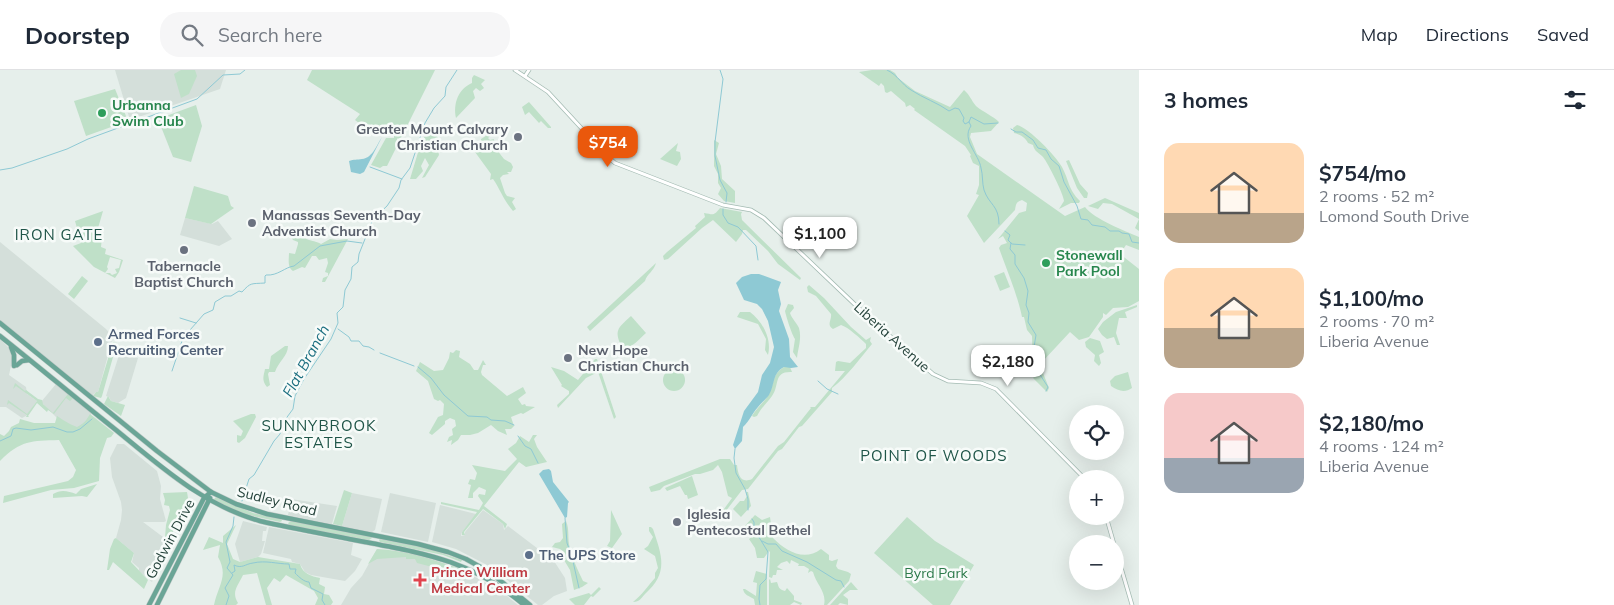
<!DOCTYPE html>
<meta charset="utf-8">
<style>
body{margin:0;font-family:Mulish,sans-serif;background:#f6f6f7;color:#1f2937;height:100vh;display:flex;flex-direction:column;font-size:19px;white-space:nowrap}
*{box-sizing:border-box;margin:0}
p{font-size:16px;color:#747a83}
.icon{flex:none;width:28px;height:28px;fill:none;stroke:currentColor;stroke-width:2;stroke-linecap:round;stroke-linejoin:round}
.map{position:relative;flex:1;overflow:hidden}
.details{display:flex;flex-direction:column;background:#fff;width:475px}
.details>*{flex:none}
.fabs{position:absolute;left:1069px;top:335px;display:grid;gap:10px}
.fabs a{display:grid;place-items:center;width:55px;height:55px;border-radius:50%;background:#fff;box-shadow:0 5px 20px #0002;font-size:25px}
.price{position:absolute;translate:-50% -42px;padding:0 11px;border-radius:10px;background:#fff;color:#222;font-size:16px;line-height:32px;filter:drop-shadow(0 1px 2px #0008)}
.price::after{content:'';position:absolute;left:50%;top:30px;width:15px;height:11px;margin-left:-8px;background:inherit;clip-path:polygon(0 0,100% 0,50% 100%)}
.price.selected{background:#ea580c;color:#fff}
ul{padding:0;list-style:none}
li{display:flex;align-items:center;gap:15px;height:125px;padding:0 25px}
li span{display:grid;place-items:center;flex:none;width:140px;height:100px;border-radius:15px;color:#555}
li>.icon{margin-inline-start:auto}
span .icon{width:60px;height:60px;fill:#fffc;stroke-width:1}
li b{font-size:21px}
h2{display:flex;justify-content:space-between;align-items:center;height:60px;padding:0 25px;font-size:21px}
header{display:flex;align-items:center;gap:30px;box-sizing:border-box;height:70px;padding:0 25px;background:#fff;border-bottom:1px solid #e0e1e3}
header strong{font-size:24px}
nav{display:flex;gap:28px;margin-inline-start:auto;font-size:18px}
.search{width:350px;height:45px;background:#f6f6f7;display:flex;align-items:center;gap:12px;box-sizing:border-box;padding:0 18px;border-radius:20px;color:#747a83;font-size:19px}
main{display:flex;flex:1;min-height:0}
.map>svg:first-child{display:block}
.built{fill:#d4dfda}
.green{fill:#bfe0c8;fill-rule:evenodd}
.water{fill:#8ec9d4}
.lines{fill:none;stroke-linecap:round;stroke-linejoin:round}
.stream{stroke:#8ec9d4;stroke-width:1}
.secondary-casing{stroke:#a4bbb3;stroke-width:4.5}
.primary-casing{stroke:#c2cac8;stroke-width:5.5}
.secondary{stroke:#fff;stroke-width:3}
.primary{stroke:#6aa596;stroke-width:4.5}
.leisure-dot{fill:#2e9e5b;stroke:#f7fbf9;stroke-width:2}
.worship-dot{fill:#6b7280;stroke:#f7fbf9;stroke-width:2}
.service-dot{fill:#5c6f8a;stroke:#f7fbf9;stroke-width:2}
.health-dot{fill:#e0444e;stroke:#f7fbf9;stroke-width:2}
.labels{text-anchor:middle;stroke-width:5;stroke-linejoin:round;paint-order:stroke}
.leisure-label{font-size:14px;font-weight:bold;fill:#27864d;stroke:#f7fbf9;text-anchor:start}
.worship-label{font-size:14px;font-weight:bold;fill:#5b616d;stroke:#f7fbf9;text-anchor:start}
.service-label{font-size:14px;font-weight:bold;fill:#4e5e75;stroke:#f7fbf9;text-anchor:start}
.street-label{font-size:14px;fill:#24423a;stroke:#f7fbf9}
.health-label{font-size:14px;font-weight:bold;fill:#be3a42;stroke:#f7fbf9;text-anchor:start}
.park-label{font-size:14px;fill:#2d7a4b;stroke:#f7fbf9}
.neighbourhood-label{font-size:15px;letter-spacing:1px;fill:#1f5548;stroke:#f7fbf9}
.water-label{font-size:15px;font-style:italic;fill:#1c6f80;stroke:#f7fbf9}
</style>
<header>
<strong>Doorstep</strong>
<div class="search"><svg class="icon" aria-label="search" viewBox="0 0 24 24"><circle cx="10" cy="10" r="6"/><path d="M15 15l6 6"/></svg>Search here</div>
<nav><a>Map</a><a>Directions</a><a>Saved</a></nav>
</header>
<main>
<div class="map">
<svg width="1139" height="535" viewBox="0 0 1139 535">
<rect width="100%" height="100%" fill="#e6efeb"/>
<g class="built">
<path d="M115,0H226L220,19L130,50Z"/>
<path d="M185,148L212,154L218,151L232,169L219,176L180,165Z"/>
<path d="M0,172L106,259L113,267L98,322H96L92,326L0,251Z"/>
<path d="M0,269L11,280L13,286L9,305L26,317L27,324L37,331L26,346L22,348L6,337H0Z"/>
<path d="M120,282L138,288L126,328L118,333L111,331L109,327L106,326Z"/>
<path d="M56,314L92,343L83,356L74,358L60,351L41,332Z"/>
<path d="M117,374H124L157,401L161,416L160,429L166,451L164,452H143L167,470L162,489L152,512L139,501V498L132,492L134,483L116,468L121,450L122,440L121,432L112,407L110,388Z"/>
<path d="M352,423L382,429L375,460L372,462L342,456Z"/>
<path d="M390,423L436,433L428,472L381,462Z"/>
<path d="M291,429L337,436L332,454L288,445Z"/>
<path d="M440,435L476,444L462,462L461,466L465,465V462L483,440L503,454L504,460L508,456L554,491L565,508L567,521L554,526L542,535H538L491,497L456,479L432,472Z"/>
<path d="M243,451L267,457L266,461H263L262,471H265L261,484L258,487L240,492L235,474Z"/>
<path d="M269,457L353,473L351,485L362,489L355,501L345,511L311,505L305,502L300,494L292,492L291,489L263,483Z"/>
<path d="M377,479L418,486L459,498L502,522L518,535H341L351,518L362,506Z"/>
</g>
<g class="green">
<path d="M181,0H195L197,6L189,24L181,28L174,4Z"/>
<path d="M312,0H435L400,70L397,68L398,74L387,96H383L380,98L371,95L386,68H394V66L377,55H374V58L371,56L364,59L360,58L362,53H359L355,50L360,44L307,10Z"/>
<path d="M872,0H890L895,3L898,8L915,21L950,37L964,20C970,25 971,30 976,36C983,42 993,46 999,52L991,61L971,63L970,67L977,84L1065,146L1085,137C1094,149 1125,161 1139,167V180L1126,175L1120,184L1139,199V231L1128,237L1113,238L1106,245L1103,243V247L1089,267L1079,270L1070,262L1029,306H1026L1024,299L1033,297L1032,266L1027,260L1024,247H1022C1017,223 1007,201 999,178L1001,175L1007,173L1003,166L998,169L1019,143L1026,141L1027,133L1022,130C1016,132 1016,134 1015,140L984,173L967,146L979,125L976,124L979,115V96L973,93L970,86L971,85L965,76L914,40L915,39L910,35L906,37L905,33L891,21L887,23L885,22L884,16L881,13L879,16L859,2Z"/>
<path d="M474,5L485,10L481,14L484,18L480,21L476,18L473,21L475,28L456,48C453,34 458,19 472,13V8Z"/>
<path d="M115,19L128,51L86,66L74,31Z"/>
<path d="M529,32L551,57V58H548L541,51L539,53L529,42L525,45L522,37Z"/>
<path d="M196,35L202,56L191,92L173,87L158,49Z"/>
<path d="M1017,55C1029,58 1056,86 1062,97C1069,110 1068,119 1080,131L1079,133H1071L1059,139L1064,131C1064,125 1048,93 1043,87C1039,83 1034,81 1033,75L1028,73C1026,68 1020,64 1014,63L1013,58Z"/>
<path d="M433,59L439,70L437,75L439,85L425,107L422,108L429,95L425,88L421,96L423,101L416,109H410L419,79L424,74V67L429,66L428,64Z"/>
<path d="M492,62H495L488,68L490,70L494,69L493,75L504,89L511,93L513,97L511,102H507L509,104L503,105L500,108L505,123L507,126L515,128L512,132L516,139L513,141C504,131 500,119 493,109L490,110L491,104L475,82L481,77V69Z"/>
<path d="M714,70L719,73L716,84L721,96L722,109L735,121V133L724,131L718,124L721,118L718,113V104L714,96Z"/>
<path d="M678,73L676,81L680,82L681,89L677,96L660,89Z"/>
<path d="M1069,90L1080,114L1088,123L1087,128H1084L1077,118L1066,91Z"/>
<path d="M194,116L225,125L228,126L231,136L234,138L211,154L185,148Z"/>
<path d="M1105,128L1139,143V161L1135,158L1139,149L1112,134L1103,133L1098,139L1088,136Z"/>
<path d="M720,138L742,142L741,144L742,150L801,208L800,210L778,194L768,181L746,160H743L742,164L736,172L713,150L702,158L668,189L664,190L663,186L667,182L696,158L695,156L705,147L704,143C713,144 713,147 720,138Z"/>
<path d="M103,141L96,165L102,167L101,177L106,179L105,184L123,190L119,202L115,208L94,197L73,176L81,173L75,151ZM110,187L121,190L119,198L115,199L117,203L112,205L110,203H105L108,199L107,197Z"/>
<path d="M288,158L289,160C296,163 302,168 309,170C315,172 316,171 321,174L330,169L337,170L348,169L325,212H322L323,208L328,206V203L325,202L328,193L327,188L319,190L316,186H312L305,198L302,197L293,201C287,197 289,189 289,183L295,184L298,174V172L293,170L287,161Z"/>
<path d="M656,193C654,201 647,204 645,211L590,261L587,257Z"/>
<path d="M1004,202L1010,217L1000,221L994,206Z"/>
<path d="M82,206L88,211L74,229L68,224Z"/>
<path d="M809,215L824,228L851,257L866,270L871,267L870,271L872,274C861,287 846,308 832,318V322L802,356L799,357L782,379L778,381L748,419L742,420L722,446L724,439L732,428L728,426L722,402L718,395L713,400L700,404H695L664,416L660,420L651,422L649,417L720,389H730L734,395H737C738,405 741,414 752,409L778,376L784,372L811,338L810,337H815L845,301H835L836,292L838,291L850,293L866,278V274C861,269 848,257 841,255L833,259C826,255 832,250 831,244L816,226L808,222L807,217Z"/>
<path d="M788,234L793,235L794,238L790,243C792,249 797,253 799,258C802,269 798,278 797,288L793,282L795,269C792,265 786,246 785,241Z"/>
<path d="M1137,235V237L1125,242L1127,248H1119L1116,263L1120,275H1117L1114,267L1107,269L1102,265L1098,259L1103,252L1116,242Z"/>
<path d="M740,242H750C763,252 772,269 768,285L765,280L766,269L758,254L737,247Z"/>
<path d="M631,246L646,263C639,269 632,279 622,278C614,260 617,259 631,246Z"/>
<path d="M1090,268L1100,271L1104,282L1099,285L1101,293L1099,296L1094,291L1095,285L1086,277L1085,272Z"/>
<path d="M113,272L117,273L102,326L101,328L93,326L96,322H98Z"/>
<path d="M285,276H288C288,286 278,292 275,302H269L268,304L270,315L267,317C261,310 264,305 265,299H269L271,286Z"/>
<path d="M456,280L460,281L459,287L470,294L474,300H478L483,290L486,295H483L481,302L482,305L507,326L523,317L526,323L518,329L522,335L525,334L526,336L535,337L523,344L521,343L511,347L514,356L511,359H505L507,365L498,361L491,355L478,363L470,365H461L458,370L451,375L452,370L447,372L449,367L453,365L452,359L456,356L455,350L450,348L445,351V354L432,365L429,363L438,347L443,345L444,334L440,330L438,331L434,329L428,311L416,301L420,292L434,301L443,300L449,288L450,282L453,283Z"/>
<path d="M595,289H597L616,347L614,349L598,302L586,308L558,338L557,335L569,324V321L561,316L562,315L551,297L564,301L578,310Z"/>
<path d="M784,297H790L792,302C773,301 780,315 772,326C767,333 761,338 757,346L754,347L752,346C757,337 766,331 770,322C774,312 773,303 784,297Z"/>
<path d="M1043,297V303L1049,318L1047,322L1033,308Z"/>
<circle cx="674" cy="310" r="11"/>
<path d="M1128,302L1132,318C1125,323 1118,321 1111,316L1110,311L1115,306Z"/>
<path d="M15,313L25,321L26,320L38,329L42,330L43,334L53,343L68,324L73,328L70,331L66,328L54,344L48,340L47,342L37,333L28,346L29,347H26L27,345L9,333L7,335L8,330L27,344L37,331L16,316L13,319Z"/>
<path d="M108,326L111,331L125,335L121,346L104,334Z"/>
<path d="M90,344L114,363L111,367L107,368L100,388L99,411L74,418L51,420L3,433L4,426L68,411L73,407L76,400L59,370C31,371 21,370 0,391V364L4,366L9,361L11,357L19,353L20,349L34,353H55L57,346C63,350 71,355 77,357C85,353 87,349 90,344Z"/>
<path d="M251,344H255L256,347L245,368L239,373L237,372V365L241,366L243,361L233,351Z"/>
<path d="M533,365H537L534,369L537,377L547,392L526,397L519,392L484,436L507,454L505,459L503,454L483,439L464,462L465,465H462V462L477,442L441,434V432L479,440L483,433L478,426L479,424L485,425L486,420L479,417L473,423V428H468L471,415L468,414L470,409L475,410L477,403L472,395L505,401L517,389L508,379L516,373L520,366L529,372Z"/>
<path d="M692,406L698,425L688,429L687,425H685L680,416L667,421L665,418Z"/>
<path d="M97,414L87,427L82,426L53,428V424C61,419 68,421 76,424L81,419Z"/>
<path d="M344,420L352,423L342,456L333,454Z"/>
<path d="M187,422L188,428L166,477L168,470L165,467L166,455L170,440L169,436L164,435L165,430L163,423Z"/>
<path d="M746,422H748L751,436L741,447L733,439L740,431H744L747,426Z"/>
<path d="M216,427L253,443L281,449L282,451L280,452L240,443L213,430Z"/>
<path d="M611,440L622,464L612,478L607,476L610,471Z"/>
<path d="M755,445L762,450L770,447L773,468C786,481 804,492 821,479L829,485V490L832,491L838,489L836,496L838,499L848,502L851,504L849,511L827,535H824C827,522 816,514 813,502L811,501L808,503L809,499L804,496H798L799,494L791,490L790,494L787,491L781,493L777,497L783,500H777L776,505H773L772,508L769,507L770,482L769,481L764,488H757L755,478L749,469L755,464L754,462H745L742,459Z"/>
<path d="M907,447L935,471L974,495L950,535H933L874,483Z"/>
<path d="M291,451L372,467V468L369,470L290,456L288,453Z"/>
<path d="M566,451C570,460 567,469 570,478C573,490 578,501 583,511L588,513L582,517L574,520L570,500L564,490L563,481L560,479L552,477L555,473L560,472L563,468L562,454Z"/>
<path d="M236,455L227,474L233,489L240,492L258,487L300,494C303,504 311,506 320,508L319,514L325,517L324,524L329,525L333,532L331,535H315L318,528L314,521L286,505L280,512L274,508L267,518L272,535H266L257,503L243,505C238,516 231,522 238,533L236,535H214C218,516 229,506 218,487L220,475L203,480L209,467L223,473V466Z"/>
<path d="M649,457H651L653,459C662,486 669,503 645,524C641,528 640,532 633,532C642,525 647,517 655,508V503L658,498L655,486L644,479L648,476L653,467L649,461Z"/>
<path d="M116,468L134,483L131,492L148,510L144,519L113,492L109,500H107L110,479L114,469Z"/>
<path d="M380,469L424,477L462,490L461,492L443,485L380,472L379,470Z"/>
<path d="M377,479C404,480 432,489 458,498L459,504L417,493L415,489H406V487L377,489L368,494Z"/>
<path d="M756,501L767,504V535H755L754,529C749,526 744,525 743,519H745L756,526L757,513L753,512Z"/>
<path d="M770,509L771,513L777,512C779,517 778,519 785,521L787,518L794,526V530L802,533L801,535L794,532L790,535H769V510Z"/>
<path d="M851,512L858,520H850L843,525L848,529V535L840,533L838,535H830Z"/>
<path d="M599,517L601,519L593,527L591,526L584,535H575L569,529L589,523L591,525Z"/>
</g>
<g class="water">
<path d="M382,67L364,102L360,104L351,102L349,91C354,89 357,90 362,89C373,88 377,74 382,67Z"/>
<path d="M751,204H759L781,212L778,220L781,234L779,241L789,269L790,287L798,297L791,298L784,297C772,303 775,315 769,325C766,329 761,333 758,337C752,344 750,350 743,357L742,371L735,379L733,375L744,341L758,322L762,305L770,293L774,277L768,251L762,239L757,234L744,230L736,213L742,207Z"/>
<path d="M549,399L551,401L553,412L569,432L568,433L567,447L565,448L539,404L543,400Z"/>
</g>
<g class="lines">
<g class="stream">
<path d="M720,0L723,9L715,72V86L720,110L727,123L726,132"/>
<path d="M887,0C899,6 901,14 911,20C923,28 938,33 949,41L955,38L959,39L964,48L963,51L965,54L969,52L971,47L984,54L998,53"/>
<path d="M969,52L971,56C961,70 979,84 981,98C983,105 982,113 984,120C989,135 999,135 999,154"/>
<path d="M1011,59L1016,62H1022L1033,70L1038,78L1046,80L1051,89L1059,96L1064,112L1077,136L1081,149L1088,150L1092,155L1105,157L1110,161H1119L1122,163L1129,164L1132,172L1139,173"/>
<path d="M370,97L402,109"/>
<path d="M0,100L12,98L67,79L88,69L197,29L223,5L240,4L245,0"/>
<path d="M723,139V145L728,153L738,157L756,176L758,190"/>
<path d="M1005,161L1010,165L1008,170L1012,174L1025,175"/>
<path d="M1011,173L1010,179L1015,185V194L1024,208L1028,221L1026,235L1029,243L1028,252L1036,265L1034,277L1037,300L1048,317L1046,321"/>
<path d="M180,248L196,253"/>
<path d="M338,259L349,267L351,271H359L363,276L369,277L374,280"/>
<path d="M380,283L414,296"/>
<path d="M418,297L431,308L444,325L468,346L487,347L491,350L505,351L514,355"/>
<path d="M172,301L183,268L204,244L213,240L215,232L225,226H231L239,221L242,222C251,212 251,214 265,213V206L266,205C278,206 285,197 294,196L320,176L347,171L362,173"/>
<path d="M818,311L827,319L838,324"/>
<path d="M518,366L525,376L531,379L538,393"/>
<path d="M0,371L11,366L13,359L16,358L31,360L53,357L67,362H73L80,359L92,349"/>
<path d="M735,379L734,388L736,403L745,419L748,429V440"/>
<path d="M242,431L249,409L254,405L274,371L280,364L282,354L293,339L295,326L304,309L331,269L338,253L337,243L343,237L345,220L351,209L352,197L358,192L359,184L373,149L387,136L399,118L401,110L410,98L425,53L434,38L445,26L446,17L457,0"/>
<path d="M565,448L567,473L572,487L579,518"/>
<path d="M752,449L754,452V459L768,482L766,509L760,515L759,529L760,535"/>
<path d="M762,471L768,474H776L782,481L807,492L836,510L841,511L844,517"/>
<path d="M232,503L235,501L234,495C242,499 245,494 253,493C266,490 277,494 289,494L290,499H296L295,503C299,507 304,512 309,512L311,518L323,524L322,530L325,535"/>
<path d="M226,535L229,526L225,518L233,505L227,498L230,492L226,472L233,456L234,447"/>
</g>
<defs>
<g id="secondary">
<path d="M515,0L548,22L609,88L615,93L723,135L751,140L764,148L867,246L933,304L948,311L981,313L996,319L1085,409"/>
<path d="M525,6L529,0"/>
<path d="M1106,446L1114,474"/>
<path d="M1115,477L1132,535"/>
</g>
<g id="primary">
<path d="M0,253L157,381L211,422L236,434L267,444L418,474L448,482L466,489L491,503L530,535"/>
<path d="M0,266C39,297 77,329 116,360C160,396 203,435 260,451C295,459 330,465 365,472C428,484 474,492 524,535"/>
<path d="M11,277L14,285V296"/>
<path d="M17,295L22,291L29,290"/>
<path d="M149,535L204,428L211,422"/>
<path d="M157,535L210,428"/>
</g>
</defs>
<use href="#secondary" class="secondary-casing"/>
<use href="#primary" class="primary-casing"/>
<use href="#secondary" class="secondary"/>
<use href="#primary" class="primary"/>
</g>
<g class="leisure-dot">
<circle cx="102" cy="43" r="5"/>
<circle cx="1046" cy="193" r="5"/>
</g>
<g class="worship-dot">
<circle cx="518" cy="67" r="5"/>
<circle cx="252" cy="153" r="5"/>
<circle cx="184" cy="180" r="5"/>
<circle cx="568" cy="288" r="5"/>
<circle cx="677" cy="452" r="5"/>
</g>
<g class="service-dot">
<circle cx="98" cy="272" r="5"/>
<circle cx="529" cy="485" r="5"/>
</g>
<path class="health-dot" d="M417.5 502.5h5v5h5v5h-5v5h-5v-5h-5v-5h5z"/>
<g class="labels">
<g class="leisure-label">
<text x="112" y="40">Urbanna<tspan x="112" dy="16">Swim Club</tspan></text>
<text x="1056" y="190">Stonewall<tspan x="1056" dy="16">Park Pool</tspan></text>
</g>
<g class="worship-label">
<text x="508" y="64" text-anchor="end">Greater Mount Calvary<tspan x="508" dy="16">Christian Church</tspan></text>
<text x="262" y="150">Manassas Seventh-Day<tspan x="262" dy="16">Adventist Church</tspan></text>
<text x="184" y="201" text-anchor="middle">Tabernacle<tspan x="184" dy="16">Baptist Church</tspan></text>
<text x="578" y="285">New Hope<tspan x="578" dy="16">Christian Church</tspan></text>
<text x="687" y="449">Iglesia<tspan x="687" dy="16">Pentecostal Bethel</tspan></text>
</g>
<g class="service-label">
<text x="108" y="269">Armed Forces<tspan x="108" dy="16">Recruiting Center</tspan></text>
<text x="539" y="490">The UPS Store</text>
</g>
<g class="street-label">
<text transform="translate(892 267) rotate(42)" y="5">Liberia Avenue</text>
<text transform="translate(277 431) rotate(14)" y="5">Sudley Road</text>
<text transform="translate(170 469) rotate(-62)" y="5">Godwin Drive</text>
</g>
<g class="health-label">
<text x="431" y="507">Prince William<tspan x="431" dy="16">Medical Center</tspan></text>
</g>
<g class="park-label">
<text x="936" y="508">Byrd Park</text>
</g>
<g class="neighbourhood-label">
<text x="59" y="170">IRON GATE</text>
<text x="319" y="361">SUNNYBROOK<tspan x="319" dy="17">ESTATES</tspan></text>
<text x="934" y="391">POINT OF WOODS</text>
</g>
<g class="water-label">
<text transform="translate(306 291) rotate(-61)" y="5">Flat Branch</text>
</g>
</g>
</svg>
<div class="fabs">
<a><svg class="icon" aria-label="locate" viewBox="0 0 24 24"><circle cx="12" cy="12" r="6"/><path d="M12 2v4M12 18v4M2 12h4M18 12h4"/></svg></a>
<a>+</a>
<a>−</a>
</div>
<b class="price selected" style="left:608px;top:98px">$754</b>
<b class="price" style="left:820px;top:189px">$1,100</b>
<b class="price" style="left:1008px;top:317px">$2,180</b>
</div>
<section class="details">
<h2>3 homes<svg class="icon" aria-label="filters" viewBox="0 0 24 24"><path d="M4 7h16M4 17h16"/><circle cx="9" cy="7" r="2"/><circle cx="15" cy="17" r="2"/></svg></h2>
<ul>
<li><span style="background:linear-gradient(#ffd9b3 70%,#b9a48a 0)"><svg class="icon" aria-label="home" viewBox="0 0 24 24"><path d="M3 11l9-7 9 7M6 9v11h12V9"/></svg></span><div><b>$754/mo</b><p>2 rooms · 52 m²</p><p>Lomond South Drive</p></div></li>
<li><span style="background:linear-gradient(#ffd9b3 60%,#b9a48a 0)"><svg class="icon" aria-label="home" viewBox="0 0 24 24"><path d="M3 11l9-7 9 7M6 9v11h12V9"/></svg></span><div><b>$1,100/mo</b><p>2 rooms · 70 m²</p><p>Liberia Avenue</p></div></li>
<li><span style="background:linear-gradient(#f6c9c9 65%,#9aa5b1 0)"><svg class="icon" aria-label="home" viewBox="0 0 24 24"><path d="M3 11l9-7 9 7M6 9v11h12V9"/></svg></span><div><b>$2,180/mo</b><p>4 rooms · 124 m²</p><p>Liberia Avenue</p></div></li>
</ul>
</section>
</main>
